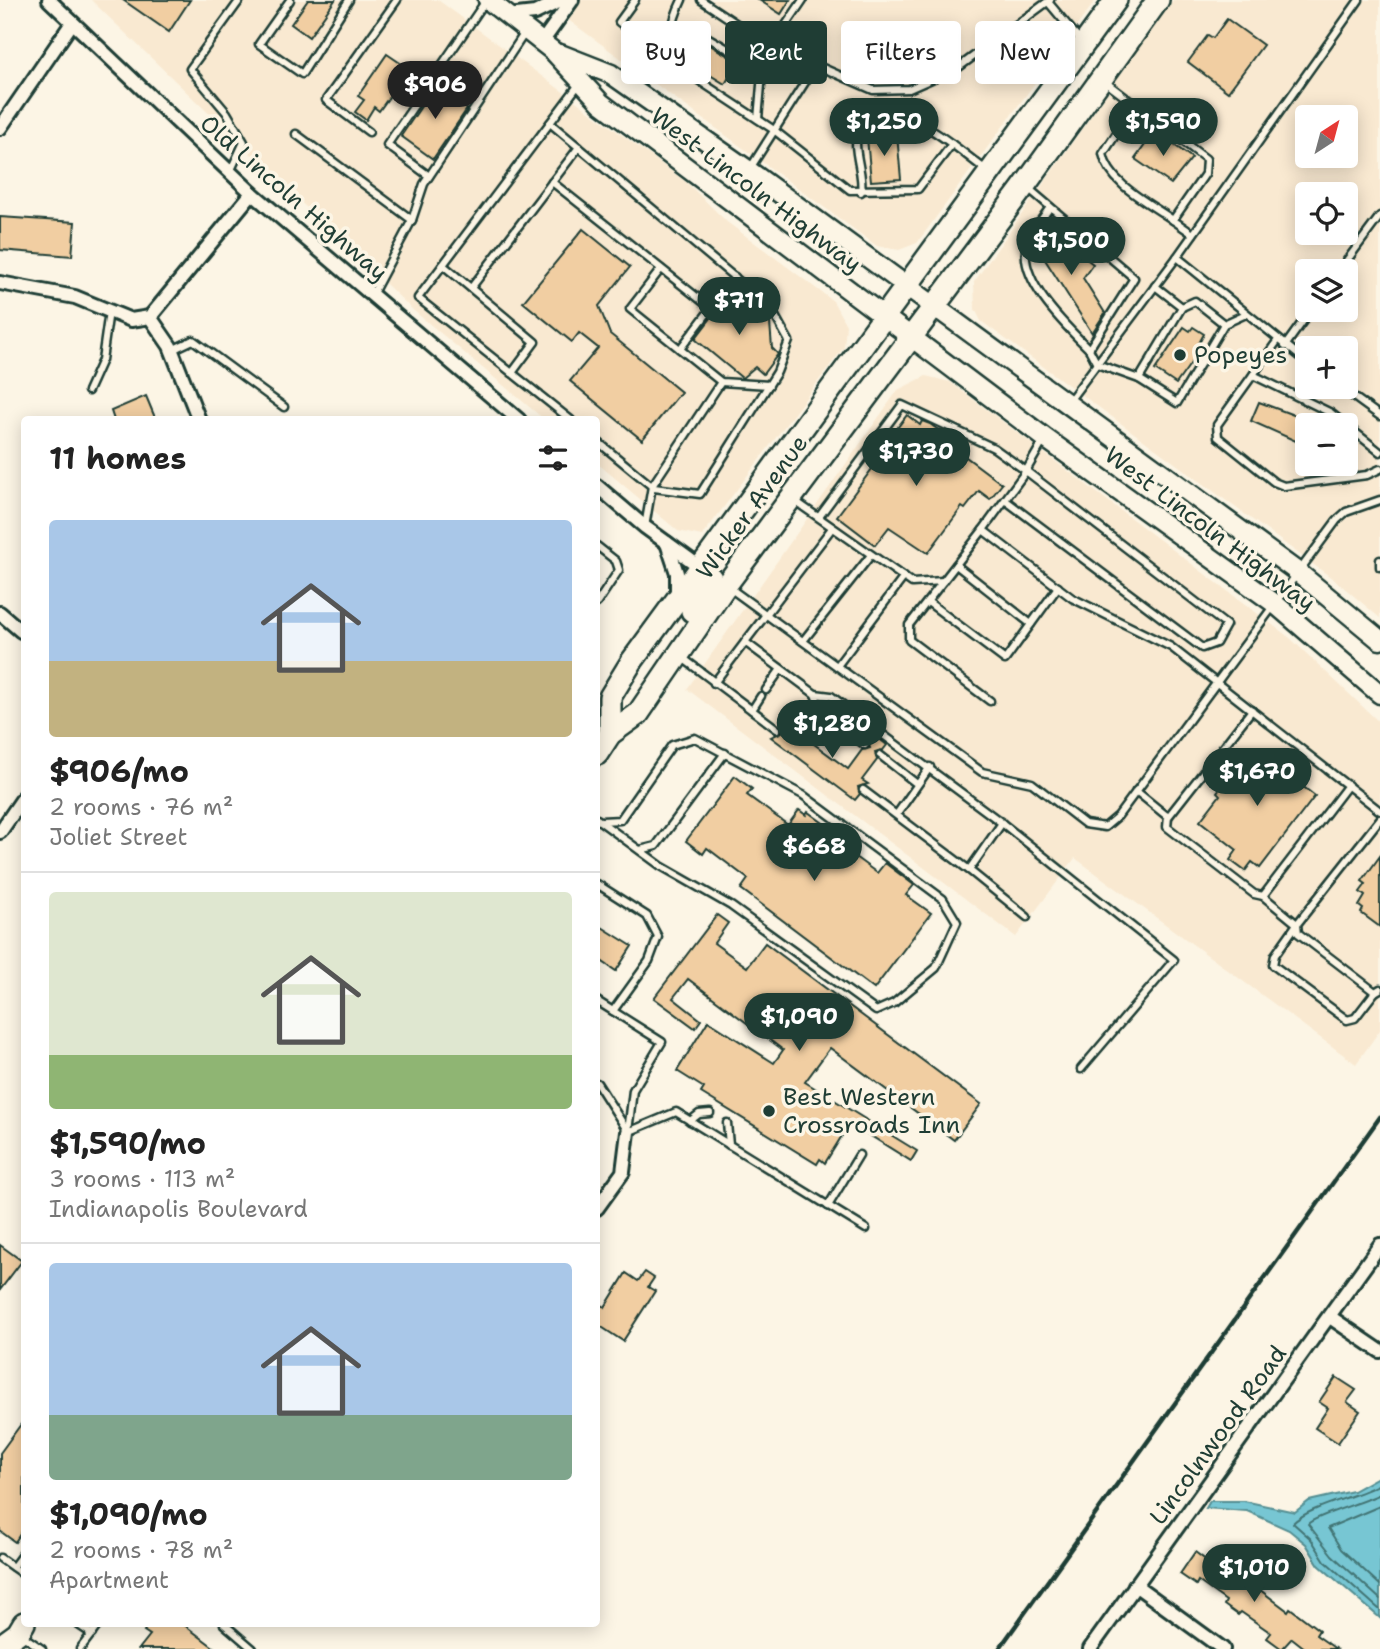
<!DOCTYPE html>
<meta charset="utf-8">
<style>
body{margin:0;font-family:"Shantell Sans",sans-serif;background:#f6f6f6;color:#222;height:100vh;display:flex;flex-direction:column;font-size:26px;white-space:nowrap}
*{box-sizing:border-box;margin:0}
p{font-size:23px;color:#767676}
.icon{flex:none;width:38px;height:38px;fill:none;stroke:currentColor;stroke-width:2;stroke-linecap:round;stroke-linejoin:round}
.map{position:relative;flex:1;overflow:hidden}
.details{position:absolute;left:21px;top:416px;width:579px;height:1211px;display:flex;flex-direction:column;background:#fff;border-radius:7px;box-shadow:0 4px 18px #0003}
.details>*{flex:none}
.top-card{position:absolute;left:621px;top:21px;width:653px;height:63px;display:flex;gap:14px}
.needle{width:46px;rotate:36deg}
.tools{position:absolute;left:1295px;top:105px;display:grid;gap:14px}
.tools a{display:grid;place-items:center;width:63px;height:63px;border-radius:7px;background:#fff;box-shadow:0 4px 18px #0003;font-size:35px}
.price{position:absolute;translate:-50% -60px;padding:0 16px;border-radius:24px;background:#1f3d34;color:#fff;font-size:23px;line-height:46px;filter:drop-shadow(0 2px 4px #0008)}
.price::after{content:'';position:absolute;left:50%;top:42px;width:21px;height:16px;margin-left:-10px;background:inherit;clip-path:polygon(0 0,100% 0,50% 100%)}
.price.on{background:#222;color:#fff}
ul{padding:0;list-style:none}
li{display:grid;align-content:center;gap:14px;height:371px;padding:0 28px}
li+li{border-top:2px solid #e0e0e0}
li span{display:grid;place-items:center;height:217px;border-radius:7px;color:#555}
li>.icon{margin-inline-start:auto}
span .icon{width:126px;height:126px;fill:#fffc;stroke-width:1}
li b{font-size:30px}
h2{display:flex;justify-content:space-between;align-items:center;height:84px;padding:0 28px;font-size:30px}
.pill{padding:0 24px;border-radius:7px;background:#fff;box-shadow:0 4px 18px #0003;font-size:24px;line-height:63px}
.pill.on{background:#1f3d34;color:#fff}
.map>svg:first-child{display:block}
.built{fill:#f9e9d1;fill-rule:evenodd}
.water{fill:#77c6d3;stroke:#548f93;stroke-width:2}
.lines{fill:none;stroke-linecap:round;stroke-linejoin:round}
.shore{stroke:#427474;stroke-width:2}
.building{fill:#f1cea2;stroke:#1f3d34;stroke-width:2}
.lane-casing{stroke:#1f3d34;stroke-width:11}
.street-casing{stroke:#1f3d34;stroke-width:18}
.primary-casing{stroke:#1f3d34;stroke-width:23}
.highway-casing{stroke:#1f3d34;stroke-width:26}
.lane{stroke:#fcf5e5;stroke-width:6}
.street{stroke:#fcf5e5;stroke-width:12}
.primary{stroke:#fcf5e5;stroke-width:18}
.highway{stroke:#fcf5e5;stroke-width:21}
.rail{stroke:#1f3d34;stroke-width:4.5}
.poi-dot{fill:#1f3d34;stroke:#fcf5e5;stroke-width:2.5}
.labels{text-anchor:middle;stroke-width:7;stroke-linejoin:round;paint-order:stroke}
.street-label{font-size:24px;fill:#1f3d34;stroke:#fcf5e5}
.poi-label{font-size:24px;fill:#1f3d34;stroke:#fcf5e5;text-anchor:start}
</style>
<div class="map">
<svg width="1380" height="1649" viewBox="0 0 1380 1649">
<rect width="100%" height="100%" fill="#fcf5e5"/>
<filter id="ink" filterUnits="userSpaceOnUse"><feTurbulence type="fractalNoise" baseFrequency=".0143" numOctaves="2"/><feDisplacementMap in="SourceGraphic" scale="14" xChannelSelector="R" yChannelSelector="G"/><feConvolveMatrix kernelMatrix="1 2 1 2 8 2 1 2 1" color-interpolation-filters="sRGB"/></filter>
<g filter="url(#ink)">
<g class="built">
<path d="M91,0H438L686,182L727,222L833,301L846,325L844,347L702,536L678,531L597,463V420H545L414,311Z"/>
<path d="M541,0H1096L917,243L899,250L877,246Z"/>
<path d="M1173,0H1380V618L1336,581L981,321L975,309L974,282ZM1307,117H1346V156H1307ZM1307,194H1346V233H1307ZM1307,271H1346V310H1307ZM1307,348H1346V387H1307ZM1307,425H1346V464H1307Z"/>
<path d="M926,376L950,382L1290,638L1380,723V1030L1356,1064L1075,858L1016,937L687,689L898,390Z"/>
</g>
<path class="water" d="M1380,1476V1618L1319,1565L1306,1544L1289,1530L1247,1511L1206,1508L1210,1501H1244L1295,1512L1309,1501L1353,1491Z"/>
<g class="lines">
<g class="shore">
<path d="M1380,1484C1354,1498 1310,1506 1293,1523L1311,1539L1325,1561L1380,1610"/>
<path d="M1380,1494C1365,1502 1314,1516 1308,1524L1332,1555L1380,1599"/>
<path d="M1380,1506L1328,1528L1341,1549L1380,1585"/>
</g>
</g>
<g class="building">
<path d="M123,0H190L169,32Z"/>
<path d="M308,0H335L309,37L291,24Z"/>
<path d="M759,0H790L781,14Z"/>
<path d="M1227,19L1263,45L1228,92L1188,62L1208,35L1213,38Z"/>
<path d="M700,39L738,62L725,84L687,61Z"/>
<path d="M387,54L409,69L379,111L374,107L366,120L355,112L364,100L358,96Z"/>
<path d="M448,85L465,97L460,104L467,109L433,159L401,136L435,86L443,92Z"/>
<path d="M1155,131L1192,158L1171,184L1135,159Z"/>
<path d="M897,135L901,179L871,181L867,138Z"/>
<path d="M0,217L75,222L72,256L0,250Z"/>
<path d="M1049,225L1073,263L1080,254L1093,264L1083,278L1105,313L1092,333L1035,244Z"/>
<path d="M583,229L630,267L599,306L610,334L681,392L642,440L570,381L598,348L579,333L572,342L523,302Z"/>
<path d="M732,291L770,323L772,348L778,354L763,374L755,367L742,378L695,339Z"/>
<path d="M1184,327L1190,331L1193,327L1204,334L1193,354L1196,356L1176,384L1155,370Z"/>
<path d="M146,396L156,420H114L111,411Z"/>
<path d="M1259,402L1307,420V446L1251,421Z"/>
<path d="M907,415L920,425L922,421L930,424L941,432L938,436L1002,484L990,499L979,491L965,509L962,507L928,553L889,527L875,545L837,516L886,450L883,447Z"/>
<path d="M783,721L848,769L862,750L870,748L868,741L873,734L887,745L883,750L875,752L877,760L862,780L868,784L858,787L860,794L855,800L771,737L782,732Z"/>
<path d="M1261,748L1304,781L1301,785L1315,796L1260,868L1252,862L1245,871L1230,860L1237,850L1200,821L1220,795L1217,792L1250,750Z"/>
<path d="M735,776L752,789L747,795L788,825L799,810L806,815L808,812L830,828L825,835L877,873L885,863L914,885L906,895L931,913L874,989L741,889L748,879L707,848L703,854L686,841Z"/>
<path d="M1380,856V927L1361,913L1363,909L1359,906L1365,896L1360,892L1366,884L1362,881Z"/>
<path d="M717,915L728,923L714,943L747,967L765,943L981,1104L954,1140L830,1048L805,1082L917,1151L911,1161L850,1123L825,1163L820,1159L817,1164L701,1093L704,1088L677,1071L708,1021L774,1063L783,1050L688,979L673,998L701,1020L695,1028L654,998Z"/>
<path d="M597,924L632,946L616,971L597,958Z"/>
<path d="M0,1245L22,1261L0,1290Z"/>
<path d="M645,1272L654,1278L648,1287L655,1291L623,1341L597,1324V1302L605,1307L626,1273L638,1281Z"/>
<path d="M1336,1377L1356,1390L1347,1402L1360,1411L1338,1443L1315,1428L1328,1408L1319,1402Z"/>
<path d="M24,1420V1528L15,1542L0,1531V1453Z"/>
<path d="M1195,1552L1214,1566L1219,1559L1288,1611L1290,1608L1319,1630L1316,1635L1336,1649H1306L1292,1638L1282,1649L1267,1638L1271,1633L1241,1612L1238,1615L1224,1605L1226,1601L1198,1581L1196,1585L1180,1574Z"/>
<path d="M149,1624H183L216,1649H139L150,1635L144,1631Z"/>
</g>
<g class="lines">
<defs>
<g id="lane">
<path d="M290,0L259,44L302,74L349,0"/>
<path d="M635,0L619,22L674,64"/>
<path d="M682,0C671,23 668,39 674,64L774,130L850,190L918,189L952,144"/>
<path d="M701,0L740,26L800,58L873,90L909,89L959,67L1050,0"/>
<path d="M1048,2L1080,40"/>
<path d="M671,26L702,34L757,66L762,74L758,119"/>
<path d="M773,44L803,0"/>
<path d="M1104,81L1206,159L1205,174L1173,220L1193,234"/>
<path d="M1135,105L1103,154C1109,184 1149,203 1173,220"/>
<path d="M550,123L770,307L789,341L777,372L700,494L654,488L597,441"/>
<path d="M369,132L326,100L397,0"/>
<path d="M296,134L412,220L372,295"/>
<path d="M749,170L816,65"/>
<path d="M230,172L244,142L227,113L190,69L240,0"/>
<path d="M429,176L387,145L485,2"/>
<path d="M552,182L712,309"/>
<path d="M1027,187L1134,278L1089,349L1097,364L1139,379L1177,403L1224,324L1246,314"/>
<path d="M861,192C865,173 849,146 860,128C863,122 872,117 877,112C922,115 951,144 986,170"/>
<path d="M1050,207C1043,218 1030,233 1027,245C1017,280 1067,327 1089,349"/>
<path d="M412,220L424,184L526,31"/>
<path d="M1177,257L1307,362"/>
<path d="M443,265L535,342L512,373"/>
<path d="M661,269L630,309L721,382L769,385"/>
<path d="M1339,271L1380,216"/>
<path d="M1155,286L1182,307L1195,301L1224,324"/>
<path d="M471,288L579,147"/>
<path d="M1278,340L1217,425L1218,437L1274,482L1284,486L1367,475L1380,469"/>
<path d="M1285,346L1311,310"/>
<path d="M680,349L735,277"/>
<path d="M172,350L193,340L284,407"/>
<path d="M1253,375L1331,413L1380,452"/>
<path d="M1139,379L1182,307"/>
<path d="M1340,387L1380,416"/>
<path d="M88,391L102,360L109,311"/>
<path d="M1069,401L1177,257L1359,0"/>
<path d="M571,420L418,298L580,83"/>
<path d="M795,501L912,583L943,581"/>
<path d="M819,517L902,405L994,448L1026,471L1044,440"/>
<path d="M645,527L652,486L721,382"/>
<path d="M983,530L1026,471L1226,625L1216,643L1202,648L1005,500"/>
<path d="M597,546L616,561L619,570L597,603"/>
<path d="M1380,560V567"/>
<path d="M956,565L1031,624"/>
<path d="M727,586L982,772L1032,783L1085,824L1105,827L1118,816L1337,520L1346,512L1380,500"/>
<path d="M928,602L1005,660L1058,587"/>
<path d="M803,641L871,555"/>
<path d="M745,642L832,528"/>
<path d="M680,656L777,729"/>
<path d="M837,666L904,577"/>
<path d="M714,683L745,642L815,694L831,696L1002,823L969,870L863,790"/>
<path d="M766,690L781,669"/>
<path d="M815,694L822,713L865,745"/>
<path d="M990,701L909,640V625L983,530L1072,598L1171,647L1380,811"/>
<path d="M752,710L761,696"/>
<path d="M880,755L917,784"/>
<path d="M1348,785L1263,896L1297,924L1275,955L1273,965L1347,1020L1355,1018L1375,992"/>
<path d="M1136,791L1168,817L1252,710"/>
<path d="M897,814L930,767"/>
<path d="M1168,817L1167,827L1254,894L1263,896"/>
<path d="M597,819L661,866L731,906L876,1011L894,1003L936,968L957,922L943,899L803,795L695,738L672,745L620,820L601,821"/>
<path d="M1380,819L1297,924L1298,933L1375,992L1380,989"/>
<path d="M1002,823L1174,960L1081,1069"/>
<path d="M640,850L656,846L725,753"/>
<path d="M969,870L1027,917"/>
<path d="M597,884L647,916L658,937L649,961L613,1011"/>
<path d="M597,1001L662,1042L633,1090L628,1132"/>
<path d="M597,1083L627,1130"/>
<path d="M690,1121L699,1114L710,1113"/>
<path d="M727,1123L729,1145"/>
<path d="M628,1132L676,1112L866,1229"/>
<path d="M828,1206L859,1155"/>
<path d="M0,1558L24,1575"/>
<path d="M13,1567L24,1552"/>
<path d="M77,1624L92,1634"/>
<path d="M224,1624L253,1649"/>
<path d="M20,1634L42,1649"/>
<path d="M80,1649L99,1624"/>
</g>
<g id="street">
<path d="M49,0L252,193L519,420"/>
<path d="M508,16L535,13L562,0"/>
<path d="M542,42L572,0"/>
<path d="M0,128L72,23"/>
<path d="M0,283L75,297L131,320L150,317L170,346L199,420"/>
<path d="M150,317L252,193"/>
<path d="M597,486L645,527L700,567"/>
<path d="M667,543L677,573V597"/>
<path d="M0,613L21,631L24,629"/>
<path d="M0,832L24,797"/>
<path d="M597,1208L623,1172L628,1132"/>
<path d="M1330,1317L1380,1351"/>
<path d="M1135,1585L1223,1649"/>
<path d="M1090,1649L1380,1245"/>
</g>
<g id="primary">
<path d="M488,0L553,51L601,103L1045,438L1274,603L1380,694"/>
<path d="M560,54L611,74L748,170L1299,573L1380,640"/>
</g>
<g id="highway">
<path d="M692,611L711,578L700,567"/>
<path d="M610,734V697L632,661L1116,0"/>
<path d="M597,754L610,734L638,714L726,585L1025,185L1158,0"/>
<path d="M0,1646L18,1633L24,1623"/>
</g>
</defs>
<use href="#lane" class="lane-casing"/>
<use href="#street" class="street-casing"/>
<use href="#primary" class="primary-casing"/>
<use href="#highway" class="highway-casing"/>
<use href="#lane" class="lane"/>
<use href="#street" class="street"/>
<use href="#primary" class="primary"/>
<use href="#highway" class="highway"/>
<path class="rail" d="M999,1649L1380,1117"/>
</g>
</g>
<g class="poi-dot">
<circle cx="1180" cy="355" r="7"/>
<circle cx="769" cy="1111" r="7"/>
</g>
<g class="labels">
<g class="street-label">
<text transform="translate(756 190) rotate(37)" y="8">West Lincoln Highway</text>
<text transform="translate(294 198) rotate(41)" y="8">Old Lincoln Highway</text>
<text transform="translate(752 507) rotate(-54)" y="8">Wicker Avenue</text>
<text transform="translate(1210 529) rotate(37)" y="8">West Lincoln Highway</text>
<text transform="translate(1218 1435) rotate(-54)" y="8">Lincolnwood Road</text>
</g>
<g class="poi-label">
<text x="1194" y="363">Popeyes</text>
<text x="783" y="1105">Best Western<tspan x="783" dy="28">Crossroads Inn</tspan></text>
</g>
</g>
</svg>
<div class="tools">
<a><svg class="needle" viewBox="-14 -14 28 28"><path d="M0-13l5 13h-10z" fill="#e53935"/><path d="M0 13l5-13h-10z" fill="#767676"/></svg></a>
<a><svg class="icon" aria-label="locate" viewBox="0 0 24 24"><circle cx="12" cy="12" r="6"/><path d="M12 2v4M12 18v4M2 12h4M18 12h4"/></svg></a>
<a><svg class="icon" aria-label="layers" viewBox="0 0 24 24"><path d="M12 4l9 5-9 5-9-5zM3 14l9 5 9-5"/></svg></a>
<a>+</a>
<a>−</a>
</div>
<b class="price on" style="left:435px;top:121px">$906</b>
<b class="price" style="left:884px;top:158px">$1,250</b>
<b class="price" style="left:1163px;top:158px">$1,590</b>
<b class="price" style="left:1071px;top:277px">$1,500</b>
<b class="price" style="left:739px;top:337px">$711</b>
<b class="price" style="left:916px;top:488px">$1,730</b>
<b class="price" style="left:832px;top:760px">$1,280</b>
<b class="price" style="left:1257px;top:808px">$1,670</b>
<b class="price" style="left:814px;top:883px">$668</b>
<b class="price" style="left:799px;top:1053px">$1,090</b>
<b class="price" style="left:1254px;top:1604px">$1,010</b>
<div class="top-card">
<a class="pill">Buy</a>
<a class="pill on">Rent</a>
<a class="pill">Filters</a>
<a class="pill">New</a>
</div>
<section class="details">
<h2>11 homes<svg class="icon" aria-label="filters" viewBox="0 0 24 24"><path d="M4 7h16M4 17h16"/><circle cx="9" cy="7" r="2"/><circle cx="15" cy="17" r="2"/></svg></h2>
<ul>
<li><span style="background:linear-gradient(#a9c7e8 65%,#c2b280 0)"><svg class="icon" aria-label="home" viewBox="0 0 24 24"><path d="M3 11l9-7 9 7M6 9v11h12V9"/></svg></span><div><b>$906/mo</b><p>2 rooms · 76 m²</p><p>Joliet Street</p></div></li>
<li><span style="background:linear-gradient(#dfe7d0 75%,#8fb573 0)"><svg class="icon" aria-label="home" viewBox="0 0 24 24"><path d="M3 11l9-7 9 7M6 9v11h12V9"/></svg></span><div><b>$1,590/mo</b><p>3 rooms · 113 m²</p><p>Indianapolis Boulevard</p></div></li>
<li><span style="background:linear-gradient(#a9c7e8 70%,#7fa58c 0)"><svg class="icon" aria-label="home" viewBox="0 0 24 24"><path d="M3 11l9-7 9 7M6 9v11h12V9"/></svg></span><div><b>$1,090/mo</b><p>2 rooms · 78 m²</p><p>Apartment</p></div></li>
</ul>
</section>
</div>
